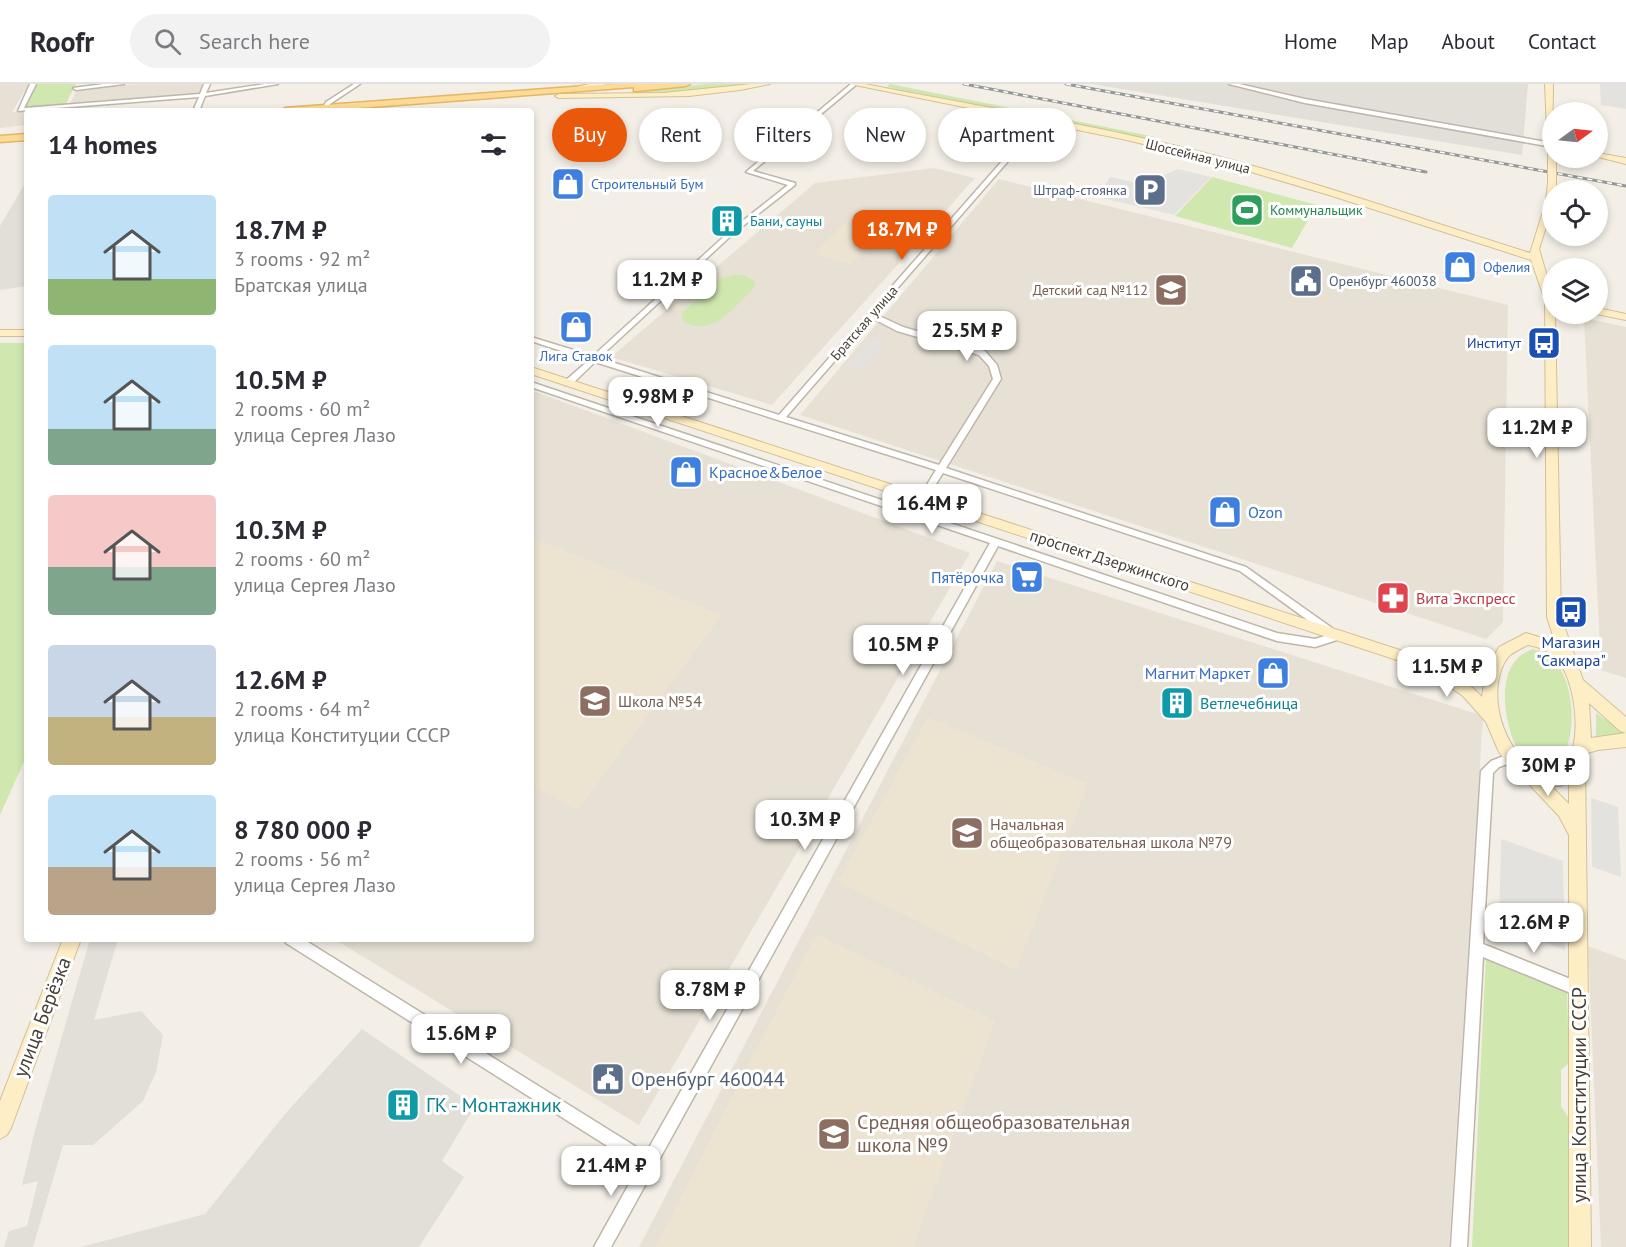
<!DOCTYPE html>
<meta charset="utf-8">
<style>
body{margin:0;font-family:"PT Sans",sans-serif;background:#f2f2f3;color:#2b2b33;height:100vh;display:flex;flex-direction:column;font-size:22px;white-space:nowrap}
*{box-sizing:border-box;margin:0}
p{font-size:20px;color:#7c7c81}
.icon{flex:none;width:33px;height:33px;fill:none;stroke:currentColor;stroke-width:2;stroke-linecap:round;stroke-linejoin:round}
.map{position:relative;flex:1;overflow:hidden}
.drawer{position:absolute;left:24px;top:24px;width:510px;height:834px;display:flex;flex-direction:column;background:#fff;border-radius:6px;box-shadow:0 3px 9px #0003}
.drawer>*{flex:none}
.hud{position:absolute;left:552px;top:24px;width:570px;height:54px;display:flex;gap:12px}
.needle{width:39px;rotate:75deg}
.tools{position:absolute;left:1542px;top:18px;display:grid;gap:12px}
.tools a{display:grid;place-items:center;width:66px;height:66px;border-radius:50%;background:#fff;box-shadow:0 3px 9px #0003;font-size:30px}
.price{position:absolute;translate:-50% -51px;padding:0 14px;border-radius:12px;background:#fff;color:#222;font-size:20px;line-height:39px;filter:drop-shadow(0 2px 3px #0008)}
.price::after{content:'';position:absolute;left:50%;top:36px;width:18px;height:14px;margin-left:-9px;background:inherit;clip-path:polygon(0 0,100% 0,50% 100%)}
.price.on{background:#ea580c;color:#fff}
ul{padding:0;list-style:none}
li{display:flex;align-items:center;gap:18px;height:150px;padding:0 24px}
li span{display:grid;place-items:center;flex:none;width:168px;height:120px;border-radius:6px;color:#555}
li>.icon{margin-inline-start:auto}
span .icon{width:72px;height:72px;fill:#fffc;stroke-width:1}
li b{font-size:26px}
h2{display:flex;justify-content:space-between;align-items:center;height:72px;padding:0 24px;font-size:26px}
.chip{padding:0 21px;border-radius:27px;background:#fff;box-shadow:0 3px 9px #0003;font-size:21px;line-height:54px}
.chip.on{background:#ea580c;color:#fff}
header{display:flex;align-items:center;gap:36px;box-sizing:border-box;height:84px;padding:0 30px;background:#fff;border-bottom:2px solid #e1e1e2}
header strong{font-size:28px}
nav{display:flex;gap:33px;margin-inline-start:auto;font-size:21px}
.search{width:420px;height:54px;background:#f2f2f3;display:flex;align-items:center;gap:15px;box-sizing:border-box;padding:0 21px;border-radius:33px;color:#7c7c81;font-size:22px}
.map>svg:first-child{display:block}
.residential{fill:#e7e1d5}
.industrial{fill:#e2ded8}
.education{fill:#ece3d1}
.green{fill:#d1e7b0}
.parking{fill:#e4e2df}
.lines{fill:none;stroke-linecap:round;stroke-linejoin:round}
.street-casing{stroke:#bfb6a9;stroke-width:3}
.secondary-casing{stroke:#d3c097;stroke-width:2}
.primary-casing{stroke:#e3b765;stroke-width:3}
.street{fill:#fff;fill-rule:evenodd}
.secondary{fill:#feeec6;fill-rule:evenodd}
.primary{fill:#fddb96;fill-rule:evenodd}
.rail-casing{stroke:#969696;stroke-width:3}
.rail{stroke:#fff;stroke-width:1.5;stroke-dasharray:5;stroke-linecap:butt}
.secondary-bridge-casing{stroke:#d3c097;stroke-width:10;stroke-linecap:butt}
.secondary-bridge{stroke:#feeec6;stroke-width:8}
.labels{text-anchor:middle;stroke-width:6;stroke-linejoin:round;paint-order:stroke}
.far-street-label{font-size:14px;fill:#463f36;stroke:#fff}
.far-shop-label{font-size:14px;fill:#366cbe;stroke:#fff;text-anchor:start}
.far-service-label{font-size:14px;fill:#4e5e75;stroke:#fff;text-anchor:end}
.far-leisure-label{font-size:14px;fill:#27864d;stroke:#fff;text-anchor:start}
.far-culture-label{font-size:14px;fill:#0d838f;stroke:#fff;text-anchor:start}
.far-education-label{font-size:14px;fill:#785e54;stroke:#fff;text-anchor:end}
.far-transit-label{font-size:14px;fill:#164399;stroke:#fff;text-anchor:end}
.shop-label{font-size:16px;fill:#366cbe;stroke:#fff;text-anchor:start}
.street-label{font-size:16px;fill:#463f36;stroke:#fff}
.health-label{font-size:16px;fill:#be3a42;stroke:#fff;text-anchor:start}
.transit-label{font-size:16px;fill:#164399;stroke:#fff}
.education-label{font-size:16px;fill:#785e54;stroke:#fff;text-anchor:start}
.culture-label{font-size:16px;fill:#0d838f;stroke:#fff;text-anchor:start}
.near-street-label{font-size:20px;fill:#463f36;stroke:#fff}
.near-service-label{font-size:20px;fill:#4e5e75;stroke:#fff;text-anchor:start}
.near-culture-label{font-size:20px;fill:#0d838f;stroke:#fff;text-anchor:start}
.near-education-label{font-size:20px;fill:#785e54;stroke:#fff;text-anchor:start}
</style>
<header>
<strong>Roofr</strong>
<div class="search"><svg class="icon" aria-label="search" viewBox="0 0 24 24"><circle cx="10" cy="10" r="6"/><path d="M15 15l6 6"/></svg>Search here</div>
<nav><a>Home</a><a>Map</a><a>About</a><a>Contact</a></nav>
</header>
<div class="map">
<svg width="1626" height="1163" viewBox="0 0 1626 1163">
<rect width="100%" height="100%" fill="#f3efe7"/>
<g class="residential">
<path d="M0,0H29L12,28H27L25,41L0,44Z"/>
<path d="M137,0H204L199,9L70,20L77,5Z"/>
<path d="M934,84L975,94L772,321L611,273L815,99Z"/>
<path d="M999,95L1508,221L1503,538L1486,555L800,331Z"/>
<path d="M1584,234L1626,243V594L1601,586Z"/>
<path d="M531,306L970,469L639,1041L334,855H531Z"/>
<path d="M997,477L1483,632L1449,1163H639Z"/>
<path d="M1588,862L1626,876V1163H1601Z"/>
</g>
<g class="industrial">
<path d="M1092,0H1528L1522,71Z"/>
<path d="M27,96V202L0,206V142Z"/>
<path d="M90,855H118L94,936L141,927L163,951L156,988L143,1017L93,1061H63L33,1163H4L9,1147L27,1142L38,1097L22,1101L35,1046Z"/>
<path d="M362,945L475,1022L442,1077L464,1093L419,1163H81L205,1130L285,1030Z"/>
</g>
<g class="education">
<path d="M851,133L887,142L878,152L893,156L883,167L867,163L851,180L813,170Z"/>
<path d="M531,453L722,531L578,726L531,702Z"/>
<path d="M928,633L1088,700L1016,886L838,798Z"/>
<path d="M816,850L995,937L913,1163H655Z"/>
</g>
<g class="green">
<path d="M37,0H76L62,27H31L24,24Z"/>
<path d="M706,0H756L636,12L628,10L636,7Z"/>
<path d="M890,0L1156,53L1152,56L887,3Z"/>
<path d="M1212,93L1317,121L1292,164L1175,132Z"/>
<path d="M733,191H744L756,198L754,204C734,223 712,255 683,237L681,230L719,195Z"/>
<path d="M0,259H27V671L0,731Z"/>
<path d="M1533,565C1539,567 1546,569 1551,573C1578,598 1580,667 1549,690C1539,689 1530,687 1523,680C1520,676 1518,668 1516,663C1503,633 1494,578 1533,565Z"/>
<path d="M1596,629L1626,650V652L1596,653Z"/>
<path d="M1486,872L1567,904L1569,979L1561,986V1022L1569,1034V1163H1472Z"/>
</g>
<g class="parking">
<path d="M1600,0H1626V25L1601,21Z"/>
<path d="M1178,85L1211,93L1174,131L1098,113L1110,93L1142,100L1146,95L1152,96Z"/>
<path d="M873,254L886,259L861,286L847,282Z"/>
<path d="M1591,714L1618,723L1621,793L1592,783Z"/>
<path d="M1501,755L1563,777L1565,866L1499,841Z"/>
</g>
<g class="lines">
<defs>
<g id="street">
<path d="M30,0H36L24,24L200,10L204,0H210L206,9L265,0H278L205,12L199,27H193L199,13L18,27Z"/>
<path d="M104,0H124L76,6L73,4Z"/>
<path d="M354,0H360L330,20L326,25H322L326,18Z"/>
<path d="M851,0H857L753,87L795,99V101L734,149L599,274L779,331L1039,35H1043V37L875,230L903,243L985,267L997,281L1001,295L946,384L1246,483L1332,544L1333,547L1332,549L1336,548L1341,552L1340,555L1315,563L1277,557L998,462L611,1163H594L639,1082L286,859L284,855H303L646,1069L990,459L531,303V298L1277,549L1315,555L1328,551L1240,487L943,389L925,417H919L918,415L936,386L595,278L571,301H565V297L589,276L531,257V253L593,272L730,147L788,101L746,88ZM872,234L897,247L979,271L989,282L993,295L939,381L786,333Z"/>
<path d="M1229,0H1239L1305,15L1552,59V63L1305,19Z"/>
<path d="M1512,669L1516,671L1518,674L1516,677L1499,683L1493,689L1483,860L1583,900L1585,905L1583,910L1578,912L1483,873L1467,1163H1451L1481,687L1491,677Z"/>
</g>
<g id="secondary">
<path d="M589,0H609L576,6L572,4Z"/>
<path d="M752,0H770L740,6L689,12L559,14L555,12L559,10L663,9Z"/>
<path d="M850,0H865C981,23 1098,41 1213,71C1320,99 1424,136 1530,169L1546,118L1548,98L1552,95L1556,98V106H1552V124L1539,165L1552,209V230H1555L1561,533L1583,596L1626,633V649L1620,647L1589,619L1591,654L1626,649V663L1598,666L1588,669L1585,679L1591,1163H1569V751L1559,732L1523,694L1514,688L1499,668L1486,638L1463,612L1424,585L531,290V283L1415,571C1441,577 1467,579 1494,572L1499,563L1526,549L1555,558L1547,533L1545,216L1531,176L1329,111L1207,75L1122,55ZM1528,561C1540,563 1552,568 1560,579C1577,603 1585,670 1558,688C1552,688 1545,689 1539,686C1503,670 1484,606 1508,573C1513,568 1522,564 1528,561ZM1486,586L1482,613L1473,604L1450,589ZM1569,698V720L1551,702H1560Z"/>
<path d="M1545,0H1553L1552,70L1548,68Z"/>
<path d="M1598,69L1626,74V80L1598,73Z"/>
<path d="M1598,224L1626,230V236L1596,230Z"/>
<rect x="0" y="246" width="27" height="6"/>
<path d="M63,855H81L11,1044L7,1051L0,1055V1017Z"/>
</g>
<g id="primary">
<path d="M614,0H690L686,2L637,7H634V3L319,27H281L285,24Z"/>
<path d="M27,50V56L0,58V52Z"/>
</g>
</defs>
<use href="#street" class="street-casing"/>
<use href="#secondary" class="secondary-casing"/>
<use href="#primary" class="primary-casing"/>
<use href="#street" class="street"/>
<use href="#secondary" class="secondary"/>
<use href="#primary" class="primary"/>
<defs>
<g id="rail">
<path d="M964,0L1426,88"/>
<path d="M1066,0L1626,102"/>
</g>
</defs>
<use href="#rail" class="rail-casing"/>
<use href="#rail" class="rail"/>
<defs>
<path id="secondary-bridge" d="M1552,68V98"/>
</defs>
<use href="#secondary-bridge" class="secondary-bridge-casing"/>
<use href="#secondary-bridge" class="secondary-bridge"/>
</g>
<defs>
<symbol id="shop-square" viewBox="-11 -11 22 22"><rect x="-9" y="-9" width="18" height="18" rx="4" fill="#3f7fe0" stroke="#fff"/><path d="M-5-2.5h2.3a2.7 3.5 0 0 1 5.4 0H5L5.5 6h-11ZM-1.5-2.5h3a1.5 2.3 0 0 0-3 0Z" fill="#fff"/></symbol>
<symbol id="parking-square" viewBox="-11 -11 22 22"><rect x="-9" y="-9" width="18" height="18" rx="4" fill="#5c6f8a" stroke="#fff"/><path d="M-3.5-5.5H1a3.5 3.5 0 0 1 0 7H-1V5.5H-3.5ZM-1-3.4V-.6H.8a1.4 1.4 0 0 0 0-2.8Z" fill="#fff"/></symbol>
<symbol id="stadium-square" viewBox="-11 -11 22 22"><rect x="-9" y="-9" width="18" height="18" rx="4" fill="#2e9e5b" stroke="#fff"/><path d="M0-5a6.5 5 0 1 0 0 10a6.5 5 0 1 0 0-10ZM-3.5-1.8h7v3.6h-7Z" fill="#fff"/></symbol>
<symbol id="building-square" viewBox="-11 -11 22 22"><rect x="-9" y="-9" width="18" height="18" rx="4" fill="#0f9aa8" stroke="#fff"/><path d="M-4-6H4V6H1V3H-1V6H-4ZM-2.5-4.3h1.7v1.8h-1.7ZM.8-4.3h1.7v1.8H.8ZM-2.5-1h1.7V.8h-1.7ZM.8-1h1.7V.8H.8Z" fill="#fff"/></symbol>
<symbol id="civic-square" viewBox="-11 -11 22 22"><rect x="-9" y="-9" width="18" height="18" rx="4" fill="#5c6f8a" stroke="#fff"/><path d="M-.6-6.5H3V-4.5H.6V-3L4-1V1h2V6H-6V1h2V-1L-.6-3ZM-1.2 2.5V6h2.4V2.5Z" fill="#fff"/></symbol>
<symbol id="school-square" viewBox="-11 -11 22 22"><rect x="-9" y="-9" width="18" height="18" rx="4" fill="#8d6e63" stroke="#fff"/><path d="M0-5L7-2L0 1L-7-2ZM-4 1L0 2.5L4 1V4Q0 6-4 4Z" fill="#fff"/></symbol>
<symbol id="bus-square" viewBox="-11 -11 22 22"><rect x="-9" y="-9" width="18" height="18" rx="4" fill="#1a4fb4" stroke="#fff"/><path d="M-5-6H5V4H4V6H2V4H-2V6H-4V4H-5ZM-3.5-4V0h7V-4ZM-3.5 1.2v1.5H-2V1.2ZM2 1.2v1.5H3.5V1.2Z" fill="#fff"/></symbol>
<symbol id="supermarket-square" viewBox="-11 -11 22 22"><rect x="-9" y="-9" width="18" height="18" rx="4" fill="#3f7fe0" stroke="#fff"/><path d="M-6-5.5h2.5l.6 2H6L4.5 2H-2.5L-4.4-4H-6ZM-1.5 3.2a1.3 1.3 0 1 0 .1 0ZM3 3.2a1.3 1.3 0 1 0 .1 0Z" fill="#fff"/></symbol>
<symbol id="pharmacy-square" viewBox="-11 -11 22 22"><rect x="-9" y="-9" width="18" height="18" rx="4" fill="#e0444e" stroke="#fff"/><path d="M-2-6h4v4h4v4h-4v4h-4v-4h-4v-4h4Z" fill="#fff"/></symbol>
</defs>
<g fill-rule="evenodd">
<use href="#shop-square" x="549" y="81" width="38" height="38"/>
<use href="#parking-square" x="1131" y="87" width="38" height="38"/>
<use href="#stadium-square" x="1228" y="107" width="38" height="38"/>
<use href="#building-square" x="708" y="118" width="38" height="38"/>
<use href="#shop-square" x="1441" y="164" width="38" height="38"/>
<use href="#civic-square" x="1287" y="178" width="38" height="38"/>
<use href="#school-square" x="1152" y="187" width="38" height="38"/>
<use href="#shop-square" x="557" y="224" width="38" height="38"/>
<use href="#bus-square" x="1525" y="240" width="38" height="38"/>
<use href="#shop-square" x="667" y="369" width="38" height="38"/>
<use href="#shop-square" x="1206" y="409" width="38" height="38"/>
<use href="#supermarket-square" x="1008" y="474" width="38" height="38"/>
<use href="#pharmacy-square" x="1374" y="495" width="38" height="38"/>
<use href="#bus-square" x="1552" y="509" width="38" height="38"/>
<use href="#shop-square" x="1254" y="570" width="38" height="38"/>
<use href="#school-square" x="576" y="598" width="38" height="38"/>
<use href="#building-square" x="1158" y="600" width="38" height="38"/>
<use href="#school-square" x="948" y="730" width="38" height="38"/>
<use href="#civic-square" x="589" y="976" width="38" height="38"/>
<use href="#building-square" x="384" y="1002" width="38" height="38"/>
<use href="#school-square" x="815" y="1031" width="38" height="38"/>
</g>
<g class="labels">
<g class="far-street-label">
<text transform="translate(1198 72) rotate(14)" y="5">Шоссейная улица</text>
<text transform="translate(864 239) rotate(-49)" y="5">Братская улица</text>
</g>
<g class="far-shop-label">
<text x="591" y="105">Строительный Бум</text>
<text x="1483" y="188">Офелия</text>
<text x="576" y="277" text-anchor="middle">Лига Ставок</text>
</g>
<g class="far-service-label">
<text x="1127" y="111">Штраф-стоянка</text>
<text x="1329" y="202" text-anchor="start">Оренбург 460038</text>
</g>
<g class="far-leisure-label">
<text x="1270" y="131">Коммунальщик</text>
</g>
<g class="far-culture-label">
<text x="750" y="142">Бани, сауны</text>
</g>
<g class="far-education-label">
<text x="1148" y="211">Детский сад №112</text>
</g>
<g class="far-transit-label">
<text x="1521" y="264">Институт</text>
</g>
<g class="shop-label">
<text x="709" y="394">Красное&amp;Белое</text>
<text x="1248" y="434">Ozon</text>
<text x="1004" y="499" text-anchor="end">Пятёрочка</text>
<text x="1250" y="595" text-anchor="end">Магнит Маркет</text>
</g>
<g class="street-label">
<text transform="translate(1110 476) rotate(18)" y="6">проспект Дзержинского</text>
</g>
<g class="health-label">
<text x="1416" y="520">Вита Экспресс</text>
</g>
<g class="transit-label">
<text x="1571" y="564">Магазин<tspan x="1571" dy="18">"Сакмара"</tspan></text>
</g>
<g class="education-label">
<text x="618" y="623">Школа №54</text>
<text x="990" y="746">Начальная<tspan x="990" dy="18">общеобразовательная школа №79</tspan></text>
</g>
<g class="culture-label">
<text x="1200" y="625">Ветлечебница</text>
</g>
<g class="near-street-label">
<text transform="translate(42 933) rotate(-69)" y="7">улица Берёзка</text>
<text transform="translate(1579 1011) rotate(-90)" y="7">улица Конституции СССР</text>
</g>
<g class="near-service-label">
<text x="631" y="1002">Оренбург 460044</text>
</g>
<g class="near-culture-label">
<text x="426" y="1028">ГК - Монтажник</text>
</g>
<g class="near-education-label">
<text x="857" y="1045">Средняя общеобразовательная<tspan x="857" dy="23">школа №9</tspan></text>
</g>
</g>
</svg>
<div class="tools">
<a><svg class="needle" viewBox="-14 -14 28 28"><path d="M0-13l5 13h-10z" fill="#e53935"/><path d="M0 13l5-13h-10z" fill="#7c7c81"/></svg></a>
<a><svg class="icon" aria-label="locate" viewBox="0 0 24 24"><circle cx="12" cy="12" r="6"/><path d="M12 2v4M12 18v4M2 12h4M18 12h4"/></svg></a>
<a><svg class="icon" aria-label="layers" viewBox="0 0 24 24"><path d="M12 4l9 5-9 5-9-5zM3 14l9 5 9-5"/></svg></a>
</div>
<b class="price on" style="left:902px;top:177px">18.7M ₽</b>
<b class="price" style="left:667px;top:227px">11.2M ₽</b>
<b class="price" style="left:967px;top:278px">25.5M ₽</b>
<b class="price" style="left:658px;top:344px">9.98M ₽</b>
<b class="price" style="left:1537px;top:375px">11.2M ₽</b>
<b class="price" style="left:932px;top:451px">16.4M ₽</b>
<b class="price" style="left:903px;top:592px">10.5M ₽</b>
<b class="price" style="left:1447px;top:614px">11.5M ₽</b>
<b class="price" style="left:1548px;top:713px">30M ₽</b>
<b class="price" style="left:805px;top:767px">10.3M ₽</b>
<b class="price" style="left:1534px;top:870px">12.6M ₽</b>
<b class="price" style="left:710px;top:937px">8.78M ₽</b>
<b class="price" style="left:461px;top:981px">15.6M ₽</b>
<b class="price" style="left:611px;top:1113px">21.4M ₽</b>
<div class="hud">
<a class="chip on">Buy</a>
<a class="chip">Rent</a>
<a class="chip">Filters</a>
<a class="chip">New</a>
<a class="chip">Apartment</a>
</div>
<section class="drawer">
<h2>14 homes<svg class="icon" aria-label="filters" viewBox="0 0 24 24"><path d="M4 7h16M4 17h16"/><circle cx="9" cy="7" r="2"/><circle cx="15" cy="17" r="2"/></svg></h2>
<ul>
<li><span style="background:linear-gradient(#bfe0f5 70%,#8fb573 0)"><svg class="icon" aria-label="home" viewBox="0 0 24 24"><path d="M3 11l9-7 9 7M6 9v11h12V9"/></svg></span><div><b>18.7M ₽</b><p>3 rooms · 92 m²</p><p>Братская улица</p></div></li>
<li><span style="background:linear-gradient(#bfe0f5 70%,#7fa58c 0)"><svg class="icon" aria-label="home" viewBox="0 0 24 24"><path d="M3 11l9-7 9 7M6 9v11h12V9"/></svg></span><div><b>10.5M ₽</b><p>2 rooms · 60 m²</p><p>улица Сергея Лазо</p></div></li>
<li><span style="background:linear-gradient(#f6c9c9 60%,#7fa58c 0)"><svg class="icon" aria-label="home" viewBox="0 0 24 24"><path d="M3 11l9-7 9 7M6 9v11h12V9"/></svg></span><div><b>10.3M ₽</b><p>2 rooms · 60 m²</p><p>улица Сергея Лазо</p></div></li>
<li><span style="background:linear-gradient(#c9d6e8 60%,#c2b280 0)"><svg class="icon" aria-label="home" viewBox="0 0 24 24"><path d="M3 11l9-7 9 7M6 9v11h12V9"/></svg></span><div><b>12.6M ₽</b><p>2 rooms · 64 m²</p><p>улица Конституции СССР</p></div></li>
<li><span style="background:linear-gradient(#bfe0f5 60%,#b9a48a 0)"><svg class="icon" aria-label="home" viewBox="0 0 24 24"><path d="M3 11l9-7 9 7M6 9v11h12V9"/></svg></span><div><b>8 780 000 ₽</b><p>2 rooms · 56 m²</p><p>улица Сергея Лазо</p></div></li>
</ul>
</section>
</div>
